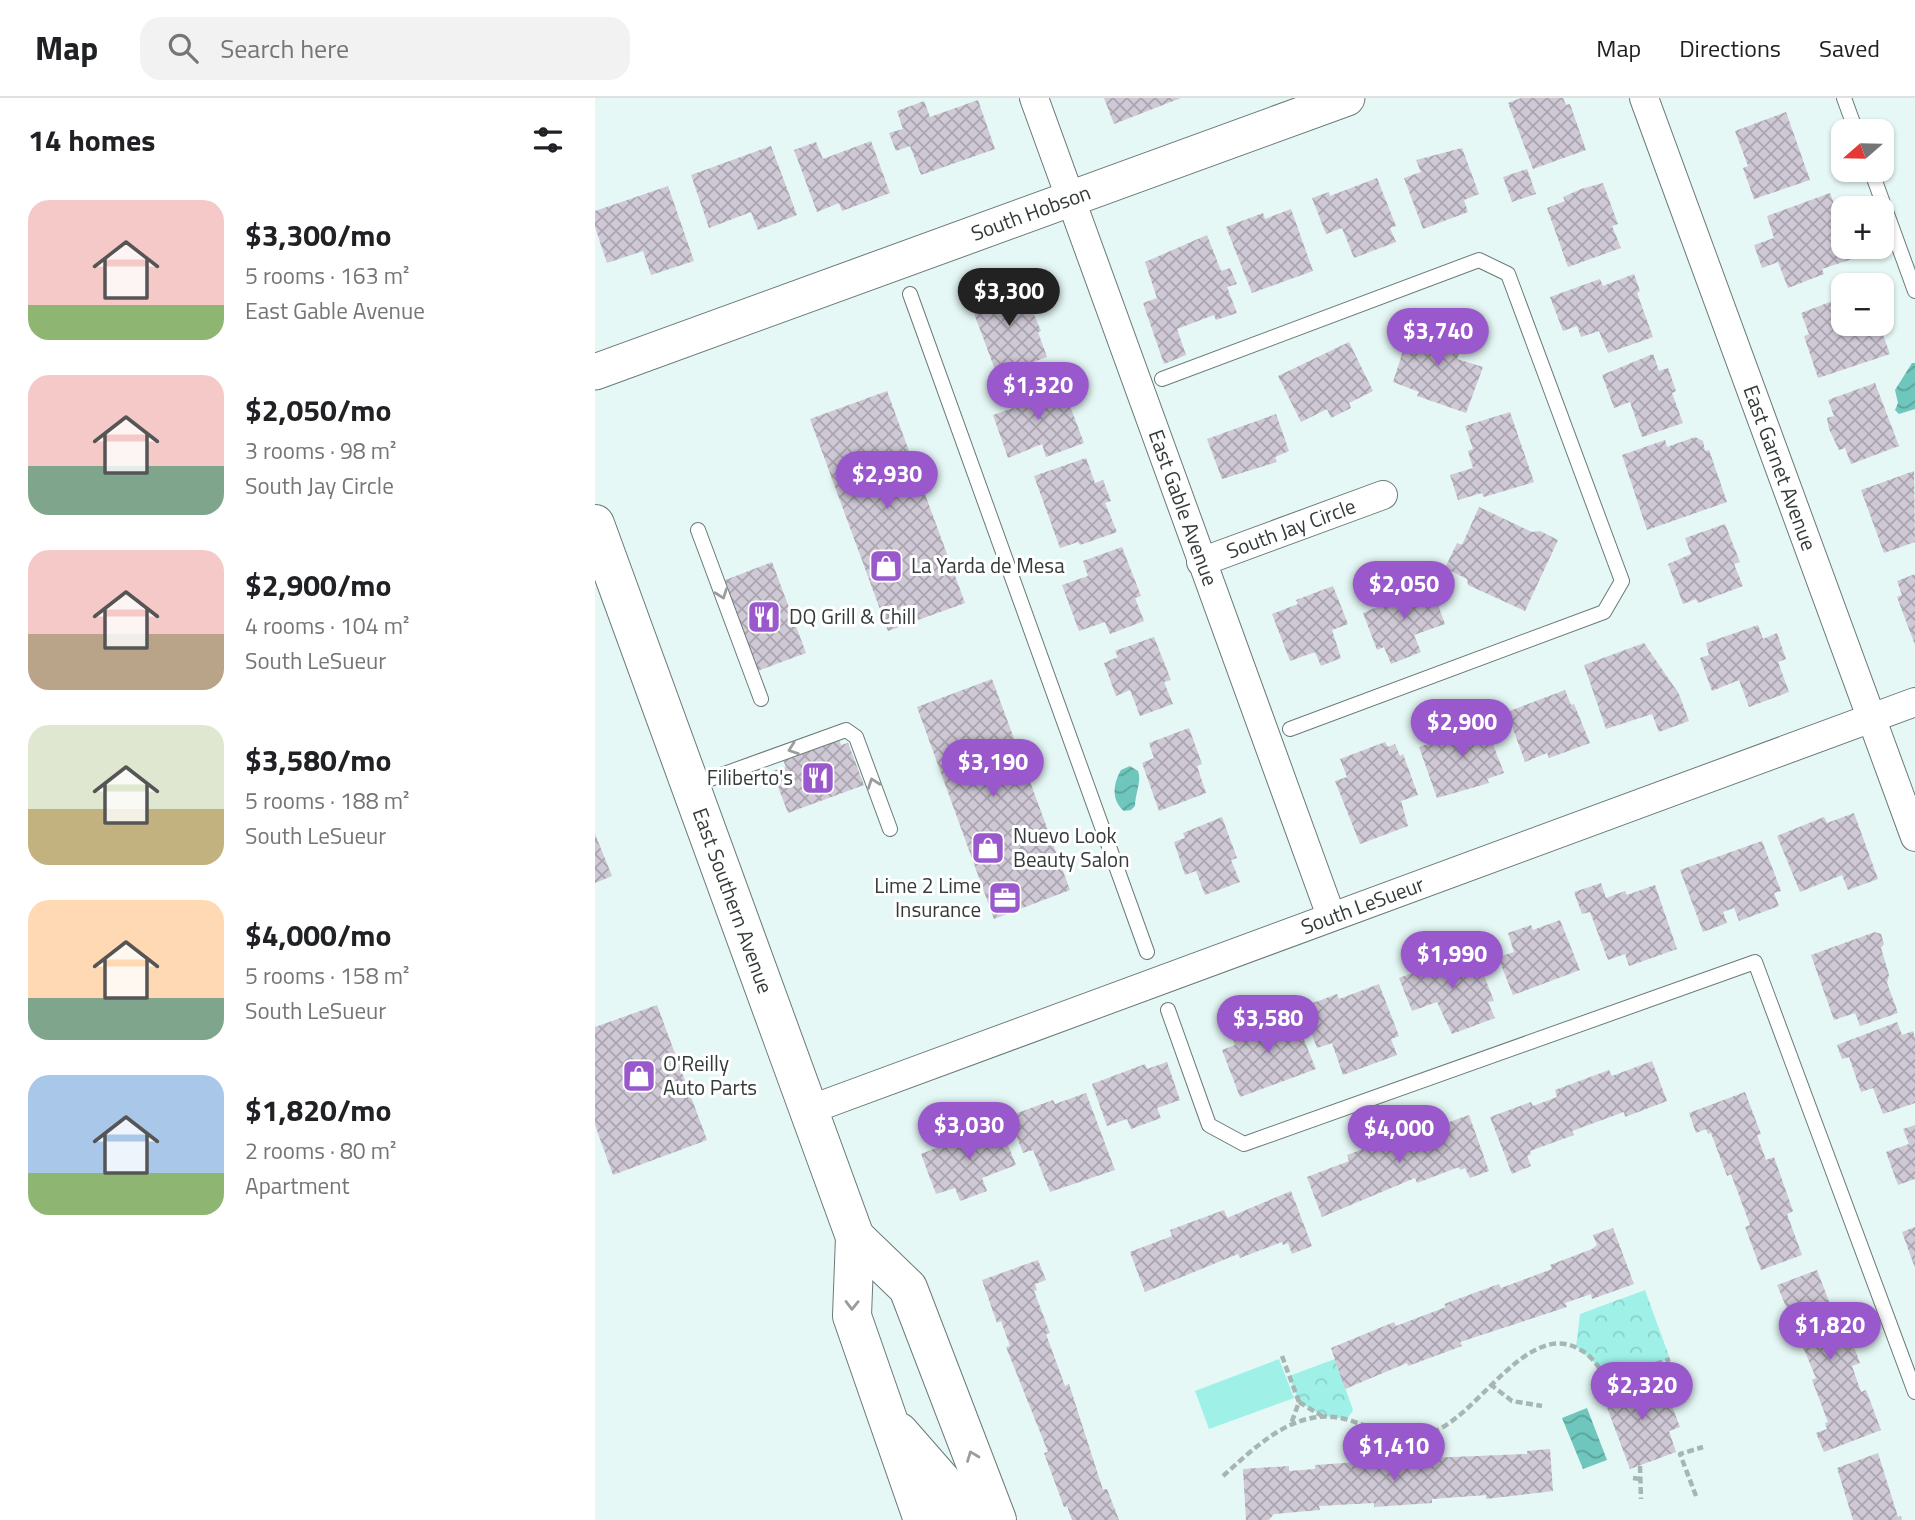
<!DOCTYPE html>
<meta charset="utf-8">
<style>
body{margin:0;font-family:"Titillium Web",sans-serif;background:#f2f2f2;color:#202124;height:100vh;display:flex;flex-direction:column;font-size:26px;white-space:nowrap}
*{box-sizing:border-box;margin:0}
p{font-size:23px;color:#757577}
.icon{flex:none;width:38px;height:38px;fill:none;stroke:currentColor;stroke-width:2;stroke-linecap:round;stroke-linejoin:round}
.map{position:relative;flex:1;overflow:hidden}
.details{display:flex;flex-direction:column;background:#fff;width:595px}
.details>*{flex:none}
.needle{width:46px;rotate:250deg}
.tools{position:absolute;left:1236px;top:21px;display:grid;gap:14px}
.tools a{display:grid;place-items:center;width:63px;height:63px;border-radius:14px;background:#fff;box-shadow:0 2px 5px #0004;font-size:35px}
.price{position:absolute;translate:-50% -60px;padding:0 16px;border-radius:24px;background:#9a58cd;color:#fff;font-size:23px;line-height:46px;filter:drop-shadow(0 2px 4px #0008)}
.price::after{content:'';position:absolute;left:50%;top:42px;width:21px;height:16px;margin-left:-10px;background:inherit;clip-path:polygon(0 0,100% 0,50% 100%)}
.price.active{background:#222;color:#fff}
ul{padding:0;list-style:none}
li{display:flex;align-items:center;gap:21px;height:175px;padding:0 28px}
li span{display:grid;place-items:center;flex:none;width:196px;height:140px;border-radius:21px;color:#555}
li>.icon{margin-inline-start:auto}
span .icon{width:84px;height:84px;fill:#fffc;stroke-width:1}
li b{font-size:30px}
h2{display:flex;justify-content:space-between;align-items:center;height:84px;padding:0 28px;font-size:30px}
header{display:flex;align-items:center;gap:42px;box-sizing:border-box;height:98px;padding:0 35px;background:#fff;border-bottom:2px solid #e0e0e0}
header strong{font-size:33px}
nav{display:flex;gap:38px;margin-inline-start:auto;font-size:24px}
.search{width:490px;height:63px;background:#f2f2f2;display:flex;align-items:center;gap:18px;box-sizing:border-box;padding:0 24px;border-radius:21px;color:#757577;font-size:26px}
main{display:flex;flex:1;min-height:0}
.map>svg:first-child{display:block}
.grass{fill:#9ff1e8}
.park{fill:url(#park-crowns)}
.water{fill:url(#water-waves)}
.building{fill:url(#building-cross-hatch)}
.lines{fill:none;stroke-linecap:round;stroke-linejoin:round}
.service-casing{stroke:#6a7a78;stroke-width:16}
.minor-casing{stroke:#6a7a78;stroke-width:30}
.tertiary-casing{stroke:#6a7a78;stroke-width:37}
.secondary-casing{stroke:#6a7a78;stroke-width:40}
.path{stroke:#a7b6b3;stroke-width:4.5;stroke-dasharray:7 3.5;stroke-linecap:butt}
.service{stroke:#fff;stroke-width:14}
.minor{stroke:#fff;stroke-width:28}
.tertiary{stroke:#fff;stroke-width:35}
.secondary{stroke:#fff;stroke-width:38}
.oneway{stroke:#9a9d9c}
.labels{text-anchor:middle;stroke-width:6;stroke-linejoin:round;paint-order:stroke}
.street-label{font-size:21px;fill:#343b3a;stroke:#fff}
.poi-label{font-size:21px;fill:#343b3a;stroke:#fff;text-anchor:start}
</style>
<header>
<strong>Map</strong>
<div class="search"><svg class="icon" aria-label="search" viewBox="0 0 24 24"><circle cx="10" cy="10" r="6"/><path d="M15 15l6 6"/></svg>Search here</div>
<nav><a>Map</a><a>Directions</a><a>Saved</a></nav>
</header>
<main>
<section class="details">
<h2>14 homes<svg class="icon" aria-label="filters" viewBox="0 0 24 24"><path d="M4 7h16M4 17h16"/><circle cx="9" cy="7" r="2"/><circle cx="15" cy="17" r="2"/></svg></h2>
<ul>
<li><span style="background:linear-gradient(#f6c9c9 75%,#8fb573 0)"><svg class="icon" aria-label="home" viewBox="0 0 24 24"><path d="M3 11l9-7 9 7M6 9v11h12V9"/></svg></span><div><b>$3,300/mo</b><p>5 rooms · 163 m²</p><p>East Gable Avenue</p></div></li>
<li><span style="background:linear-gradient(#f6c9c9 65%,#7fa58c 0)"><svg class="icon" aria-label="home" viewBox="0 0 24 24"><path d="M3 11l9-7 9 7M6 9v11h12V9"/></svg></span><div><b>$2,050/mo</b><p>3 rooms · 98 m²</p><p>South Jay Circle</p></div></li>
<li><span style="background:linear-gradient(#f6c9c9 60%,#b9a48a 0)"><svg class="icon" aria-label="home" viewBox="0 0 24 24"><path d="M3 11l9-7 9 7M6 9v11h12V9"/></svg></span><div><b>$2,900/mo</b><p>4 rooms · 104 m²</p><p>South LeSueur</p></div></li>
<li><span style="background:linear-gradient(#dfe7d0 60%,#c2b280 0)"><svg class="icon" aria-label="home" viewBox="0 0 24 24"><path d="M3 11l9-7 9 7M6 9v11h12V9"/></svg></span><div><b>$3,580/mo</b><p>5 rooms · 188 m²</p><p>South LeSueur</p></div></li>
<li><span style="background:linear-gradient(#ffd9b3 70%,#7fa58c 0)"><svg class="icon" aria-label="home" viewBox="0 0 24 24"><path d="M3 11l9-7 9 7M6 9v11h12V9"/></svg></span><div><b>$4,000/mo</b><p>5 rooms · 158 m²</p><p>South LeSueur</p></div></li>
<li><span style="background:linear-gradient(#a9c7e8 70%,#8fb573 0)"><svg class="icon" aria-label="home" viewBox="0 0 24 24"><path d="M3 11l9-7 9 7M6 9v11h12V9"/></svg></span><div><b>$1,820/mo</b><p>2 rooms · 80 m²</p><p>Apartment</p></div></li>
</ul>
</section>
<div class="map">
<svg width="1320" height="1422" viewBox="0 0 1320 1422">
<defs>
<pattern id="park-crowns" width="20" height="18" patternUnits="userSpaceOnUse" patternTransform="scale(1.75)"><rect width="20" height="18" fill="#9ff1e8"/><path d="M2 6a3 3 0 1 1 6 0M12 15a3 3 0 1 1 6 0" fill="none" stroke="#8ad0c8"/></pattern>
<pattern id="water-waves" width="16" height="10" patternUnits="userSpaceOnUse" patternTransform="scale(1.75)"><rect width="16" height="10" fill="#6ec6bd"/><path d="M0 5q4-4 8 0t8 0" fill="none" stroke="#5ba29b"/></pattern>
<pattern id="building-cross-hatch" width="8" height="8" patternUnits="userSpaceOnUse" patternTransform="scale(1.75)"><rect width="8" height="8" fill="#cfc9d6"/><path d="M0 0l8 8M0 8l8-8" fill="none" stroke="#a9a4af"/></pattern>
</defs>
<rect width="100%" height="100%" fill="#e5f8f5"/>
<path class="grass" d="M684,1261L699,1300L614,1331L600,1293Z"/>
<g class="park">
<path d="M1050,1192L1075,1261L1011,1284L1001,1266L981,1249L985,1216Z"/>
<path d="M740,1261L758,1312L752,1321L728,1318L704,1304L694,1278Z"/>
</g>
<g class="water">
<path d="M1317,265H1320V311L1304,316L1300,312L1303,305L1300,292Z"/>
<path d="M535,668L543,673C547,683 540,696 540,708L536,712L529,713C516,702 518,686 526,672Z"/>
<path d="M992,1310L1012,1362L988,1371L967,1320Z"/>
</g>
<g class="building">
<path d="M509,0H586L519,26Z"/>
<path d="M926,0H968L971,7L975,6L991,52L938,71L913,5Z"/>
<path d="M383,2L400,51L326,77L315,48L301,53L294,35L308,31L302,13L329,3L335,19Z"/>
<path d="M1191,14L1215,82L1159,101L1148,70L1153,68L1140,33Z"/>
<path d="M276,43L295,95L247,113L244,105L222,114L199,52L221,44L228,61Z"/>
<path d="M176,48L202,117L163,132L156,114L114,130L96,77Z"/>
<path d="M867,50L884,96L869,102L873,114L828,131L809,80L826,74L821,62Z"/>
<path d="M932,71L941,96L917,104L908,79Z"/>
<path d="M782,80L801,128L795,130L801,144L759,160L747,130L731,136L717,100L734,94L735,98Z"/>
<path d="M1008,85L1023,126L1017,128L1026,150L973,169L952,110L970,103L968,99L986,91Z"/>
<path d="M73,88L99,163L56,177L48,153L12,165L0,129V113Z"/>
<path d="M1235,95L1248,128V149H1256L1260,160L1227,171L1229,176L1193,190L1183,164L1167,170L1159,147L1179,140L1172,118Z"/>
<path d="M696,111L718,173L657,195L631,129L668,115L670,121Z"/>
<path d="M612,137L626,173L635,170L642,186L632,189L642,215L621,222L619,217L582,231L591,257L569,266L548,205L562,200L550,164Z"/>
<path d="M1039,176L1045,193L1042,195L1058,239L1013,255L1004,233L986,239L982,228L968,233L955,199L1005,181L1008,188Z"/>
<path d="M425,184L446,233L443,234L452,259L402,277L374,202Z"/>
<path d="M1248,199V226H1269L1270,229L1284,226L1295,256L1223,280L1209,238L1214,236L1206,215Z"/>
<path d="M836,222L871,235L862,261L888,269L871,315L822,298L824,294L798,284L814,234L830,238Z"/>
<path d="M754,244L778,293L754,305L756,310L736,320L732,311L706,324L683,278Z"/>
<path d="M1058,256L1064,273L1073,270L1081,293L1077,295L1088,325L1047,339L1035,304L1019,310L1007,277Z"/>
<path d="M460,282L471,310L475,308L489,345L451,359L447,346L413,360L398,317L418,310L414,300Z"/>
<path d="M1280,285L1304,348L1256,366L1250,350L1244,352L1234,331L1232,320L1239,318L1233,302Z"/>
<path d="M292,293L370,505L293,533L215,321Z"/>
<path d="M915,314L939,384L889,399L887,395L863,402L855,377L878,370L873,353L878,351L870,328Z"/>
<path d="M681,316L694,353L680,359L682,364L627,381L612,341Z"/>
<path d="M1100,339L1108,343L1110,353L1114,352L1132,404L1052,432L1027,357L1070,342L1072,349Z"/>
<path d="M491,360L500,385L508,382L516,403L510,405L522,434L485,447L483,444L465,450L439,378Z"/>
<path d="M1319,373L1320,444L1289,455L1266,392Z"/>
<path d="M884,409L937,434L945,433L963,442L930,513L873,487L872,481L850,470L862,445L867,447Z"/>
<path d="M1130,426L1145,464L1139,466L1148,488L1103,505L1101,501L1088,506L1073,466L1096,456L1090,440Z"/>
<path d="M527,449L546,498L540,500L549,523L515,536L510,524L484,533L467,487L493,478L488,463Z"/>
<path d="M177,464L211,555L162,573L128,483Z"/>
<path d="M1320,476V547L1302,499L1307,497L1302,483Z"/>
<path d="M835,485L850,526L819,537L826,554L796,566L789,549L782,552L768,515L782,509L780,504Z"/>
<path d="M738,488L753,526L737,532L746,560L726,568L720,554L695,563L677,516L703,506L701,502Z"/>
<path d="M1163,527L1168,541L1182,535L1191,561L1183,564L1194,594L1154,609L1144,582L1117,593L1105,560L1114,557L1111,545Z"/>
<path d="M559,539L576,582L569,584L578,606L545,618L535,592L521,598L509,565L523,559L520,553Z"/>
<path d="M1049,545L1084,596L1094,623L1064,634L1057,616L1011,631L989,567Z"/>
<path d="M397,581L475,792L399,821L322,609Z"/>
<path d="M970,592L976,607L979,606L995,645L954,660L952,655L930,664L912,614Z"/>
<path d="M887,618L909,675L892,681L894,685L842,700L824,649L850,640L847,633Z"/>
<path d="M594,630L607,666L602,668L611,695L564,713L547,665L559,660L554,645Z"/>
<path d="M244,641L246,647L253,645L269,687L193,715L177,673L191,669L188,662Z"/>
<path d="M790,644L793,649L800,646L805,658L808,656L823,697L806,703L813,728L765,746L740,683L752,679L745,661Z"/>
<path d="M1259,715L1283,781L1253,792L1247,777L1205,794L1182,738L1229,719L1232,725Z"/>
<path d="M627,719L642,760L636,762L645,784L610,797L601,773L590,777L579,744L590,740L588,735Z"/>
<path d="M0,736L17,778L0,785Z"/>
<path d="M1167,743L1186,793L1179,795L1184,808L1144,823L1139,810L1128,814L1132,825L1108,834L1085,772Z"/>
<path d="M1006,785L1011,800L1030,793L1032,797L1060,787L1082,851L1034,868L1030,856L1013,862L995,814L987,816L979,794Z"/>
<path d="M965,822L985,872L918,897L903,859L919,854L913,835L936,827L938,832Z"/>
<path d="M1280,834L1286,836L1289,846L1286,850L1294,877L1292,885L1303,915L1265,928L1260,915L1239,922L1216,857Z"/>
<path d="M879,852L899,903L893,904L900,920L857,936L842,904L817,913L804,880Z"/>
<path d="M784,886L804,938L796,941L802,957L748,977L737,945L722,950L707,909L742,896L744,901Z"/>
<path d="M62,907L112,1042L18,1077L0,1027V929Z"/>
<path d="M698,915L721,971L645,999L627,952L640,947L637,938Z"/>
<path d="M1302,924L1307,937L1318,933L1320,940V1005L1288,1016L1278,990L1266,994L1254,959L1247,961L1242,947Z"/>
<path d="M1057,963L1072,1003L1030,1019L1029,1014L977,1033L979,1037L935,1053L936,1056L932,1058L936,1068L917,1076L895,1019L936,1004L938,1008L962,999L960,992L1014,972L1017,978Z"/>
<path d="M572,964L585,1002L562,1010L566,1020L536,1031L532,1021L512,1028L497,986L550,966L552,971Z"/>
<path d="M1150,994L1166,1036L1162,1037L1171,1062L1179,1059L1198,1113L1192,1116L1207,1157L1166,1172L1150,1129L1155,1127L1136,1076L1132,1078L1116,1035L1113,1036L1111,1031L1101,1035L1094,1015Z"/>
<path d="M491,995L520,1072L455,1094L438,1052L428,1055L414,1018L458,1002L460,1006Z"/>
<path d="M874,1017L894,1073L875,1080L870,1070L865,1072L864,1069L822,1085L820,1080L727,1119L712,1079L754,1063L752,1057L806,1037L809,1045L834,1036L832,1032Z"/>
<path d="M404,1025L421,1067L387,1080L392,1093L365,1103L360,1090L341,1096L326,1056Z"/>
<path d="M1320,1027V1081L1303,1087L1291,1054L1314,1046L1308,1031Z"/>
<path d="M696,1093L717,1148L697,1156L693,1145L688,1147L687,1144L645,1160L643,1156L550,1194L535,1154L577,1138L575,1132L629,1112L632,1120Z"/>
<path d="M1320,1129V1170L1307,1134Z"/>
<path d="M1018,1130L1039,1186L997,1201L996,1196L970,1205L972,1209L865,1244L867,1248L813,1268L812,1265L750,1291L736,1250L799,1224L801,1228L851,1209L849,1206L904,1186L906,1190L957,1171L955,1167L997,1151L1002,1147L998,1137Z"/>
<path d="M443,1162L451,1182L440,1186L442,1192L439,1193L455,1235L451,1236L470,1288L474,1286L508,1392L512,1391L524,1422H477L472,1408L469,1409L449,1355L453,1354L411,1249L415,1248L406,1223L402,1225L387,1182Z"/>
<path d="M1222,1172L1238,1214L1245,1212L1265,1265L1257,1268L1266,1294L1271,1292L1286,1332L1229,1354L1221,1335L1232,1331L1230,1325L1233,1324L1217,1282L1221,1280L1182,1187Z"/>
<path d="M1054,1278L1063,1305L1074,1301L1085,1329L1074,1333L1081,1354L1035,1371L1007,1296Z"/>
<path d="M955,1351L958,1393L891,1401V1397L837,1401V1405L779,1409V1405L724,1408L725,1412L679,1416L674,1422H651L648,1371L694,1368V1373L720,1371V1367L777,1363L778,1367L832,1363V1360L932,1356V1353Z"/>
<path d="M1283,1355L1303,1419L1306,1418L1307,1422H1258L1242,1370Z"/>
</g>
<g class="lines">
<defs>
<g id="service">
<path d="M1249,0L1261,33"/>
<path d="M1276,72L1320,193"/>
<path d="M315,196L552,854"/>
<path d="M567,281L884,162L913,176L1027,483L1009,514L695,631"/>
<path d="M103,432L166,601"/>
<path d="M96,688L251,632L261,639L295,731"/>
<path d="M573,912L614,1027L649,1046L1160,864L1320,1294"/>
</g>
<g id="minor">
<path id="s1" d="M439,0L736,818"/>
<path id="s2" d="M1049,0L1320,739"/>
<path id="s3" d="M606,464L788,397"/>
<path id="s4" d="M214,1012L1320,604"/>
</g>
<g id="tertiary">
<path id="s5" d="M0,274L752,0"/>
</g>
<g id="secondary">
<path id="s6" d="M0,426L260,1139L257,1218L328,1422"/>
<path d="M260,1139L313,1190L402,1422"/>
<path d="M304,1334L353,1390L366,1422"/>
</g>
</defs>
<use href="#service" class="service-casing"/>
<use href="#minor" class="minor-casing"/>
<use href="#tertiary" class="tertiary-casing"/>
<use href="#secondary" class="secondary-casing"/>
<g class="path">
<path d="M687,1258L704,1304L696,1326"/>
<path d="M1057,1267L1070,1302"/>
<path d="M895,1286L917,1303L947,1308"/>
<path d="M1006,1293L1011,1284L1075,1261"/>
<path d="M704,1304L727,1318"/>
<path d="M1077,1307L1090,1302"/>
<path d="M1045,1368L1046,1401"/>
<path d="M628,1378C664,1346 704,1305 757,1323C778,1331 807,1340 830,1336C880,1328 932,1214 989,1254C999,1261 1007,1272 1011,1284"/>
<path d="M1038,1380L1045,1381"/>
<path d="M1101,1398L1085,1356L1108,1349"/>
</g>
<use href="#service" class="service"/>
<use href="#minor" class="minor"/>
<use href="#tertiary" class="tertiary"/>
<use href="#secondary" class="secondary"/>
</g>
<defs><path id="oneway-chevron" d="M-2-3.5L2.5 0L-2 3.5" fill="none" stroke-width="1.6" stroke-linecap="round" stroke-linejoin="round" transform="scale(1.75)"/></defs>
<g class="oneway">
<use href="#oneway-chevron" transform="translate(127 496) rotate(70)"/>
<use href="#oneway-chevron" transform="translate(198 651) rotate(160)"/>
<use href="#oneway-chevron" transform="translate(278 685) rotate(-110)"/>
<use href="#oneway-chevron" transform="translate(257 1207) rotate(91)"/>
<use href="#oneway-chevron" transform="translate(377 1358) rotate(-111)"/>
</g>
<defs>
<symbol id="shop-square" viewBox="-11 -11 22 22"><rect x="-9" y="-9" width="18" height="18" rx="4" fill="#9a58cd" stroke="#fff"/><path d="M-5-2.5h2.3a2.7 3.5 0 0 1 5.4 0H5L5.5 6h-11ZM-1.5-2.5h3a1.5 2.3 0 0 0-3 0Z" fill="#fff"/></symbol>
<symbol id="restaurant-square" viewBox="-11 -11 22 22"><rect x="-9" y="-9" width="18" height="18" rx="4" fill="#9a58cd" stroke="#fff"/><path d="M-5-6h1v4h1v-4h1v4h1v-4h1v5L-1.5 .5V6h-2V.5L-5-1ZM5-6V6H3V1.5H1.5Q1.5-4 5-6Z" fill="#fff"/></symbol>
<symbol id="office-square" viewBox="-11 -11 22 22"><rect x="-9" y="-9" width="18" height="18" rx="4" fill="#9a58cd" stroke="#fff"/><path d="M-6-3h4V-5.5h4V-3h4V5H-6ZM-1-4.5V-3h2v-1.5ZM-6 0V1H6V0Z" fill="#fff"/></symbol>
</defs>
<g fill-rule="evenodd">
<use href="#shop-square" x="272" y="449" width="38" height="38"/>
<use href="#restaurant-square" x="150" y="500" width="38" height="38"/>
<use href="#restaurant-square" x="204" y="661" width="38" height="38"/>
<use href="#shop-square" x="374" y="731" width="38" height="38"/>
<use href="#office-square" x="391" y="781" width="38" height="38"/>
<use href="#shop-square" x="25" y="959" width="38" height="38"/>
</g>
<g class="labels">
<g class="street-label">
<text dy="7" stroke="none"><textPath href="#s5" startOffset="464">South Hobson</textPath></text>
<text dy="7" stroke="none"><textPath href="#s2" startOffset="394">East Garnet Avenue</textPath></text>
<text dy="7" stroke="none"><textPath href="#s1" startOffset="436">East Gable Avenue</textPath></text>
<text dy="7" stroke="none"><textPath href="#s3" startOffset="96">South Jay Circle</textPath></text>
<text dy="7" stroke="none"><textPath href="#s6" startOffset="401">East Southern Avenue</textPath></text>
<text dy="7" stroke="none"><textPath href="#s4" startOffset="590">South LeSueur</textPath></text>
</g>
<g class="poi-label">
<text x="316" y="475">La Yarda de Mesa</text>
<text x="194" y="526">DQ Grill &amp; Chill</text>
<text x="198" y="687" text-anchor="end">Filiberto's</text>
<text x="418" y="745">Nuevo Look<tspan x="418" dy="24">Beauty Salon</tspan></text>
<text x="386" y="795" text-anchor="end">Lime 2 Lime<tspan x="386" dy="24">Insurance</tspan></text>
<text x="68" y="973">O'Reilly<tspan x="68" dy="24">Auto Parts</tspan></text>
</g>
</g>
</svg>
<div class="tools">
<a><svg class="needle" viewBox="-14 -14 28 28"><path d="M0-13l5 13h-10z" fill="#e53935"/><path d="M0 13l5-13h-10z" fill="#757577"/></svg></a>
<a>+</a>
<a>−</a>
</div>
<b class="price active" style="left:414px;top:230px">$3,300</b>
<b class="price" style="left:843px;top:270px">$3,740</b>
<b class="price" style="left:443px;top:324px">$1,320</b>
<b class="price" style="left:292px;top:413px">$2,930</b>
<b class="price" style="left:809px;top:523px">$2,050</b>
<b class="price" style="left:867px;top:661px">$2,900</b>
<b class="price" style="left:398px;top:701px">$3,190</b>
<b class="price" style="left:857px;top:893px">$1,990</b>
<b class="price" style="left:673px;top:957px">$3,580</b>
<b class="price" style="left:374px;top:1064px">$3,030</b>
<b class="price" style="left:804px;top:1067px">$4,000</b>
<b class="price" style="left:1235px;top:1264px">$1,820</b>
<b class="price" style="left:1047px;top:1324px">$2,320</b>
<b class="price" style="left:799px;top:1385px">$1,410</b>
</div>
</main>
